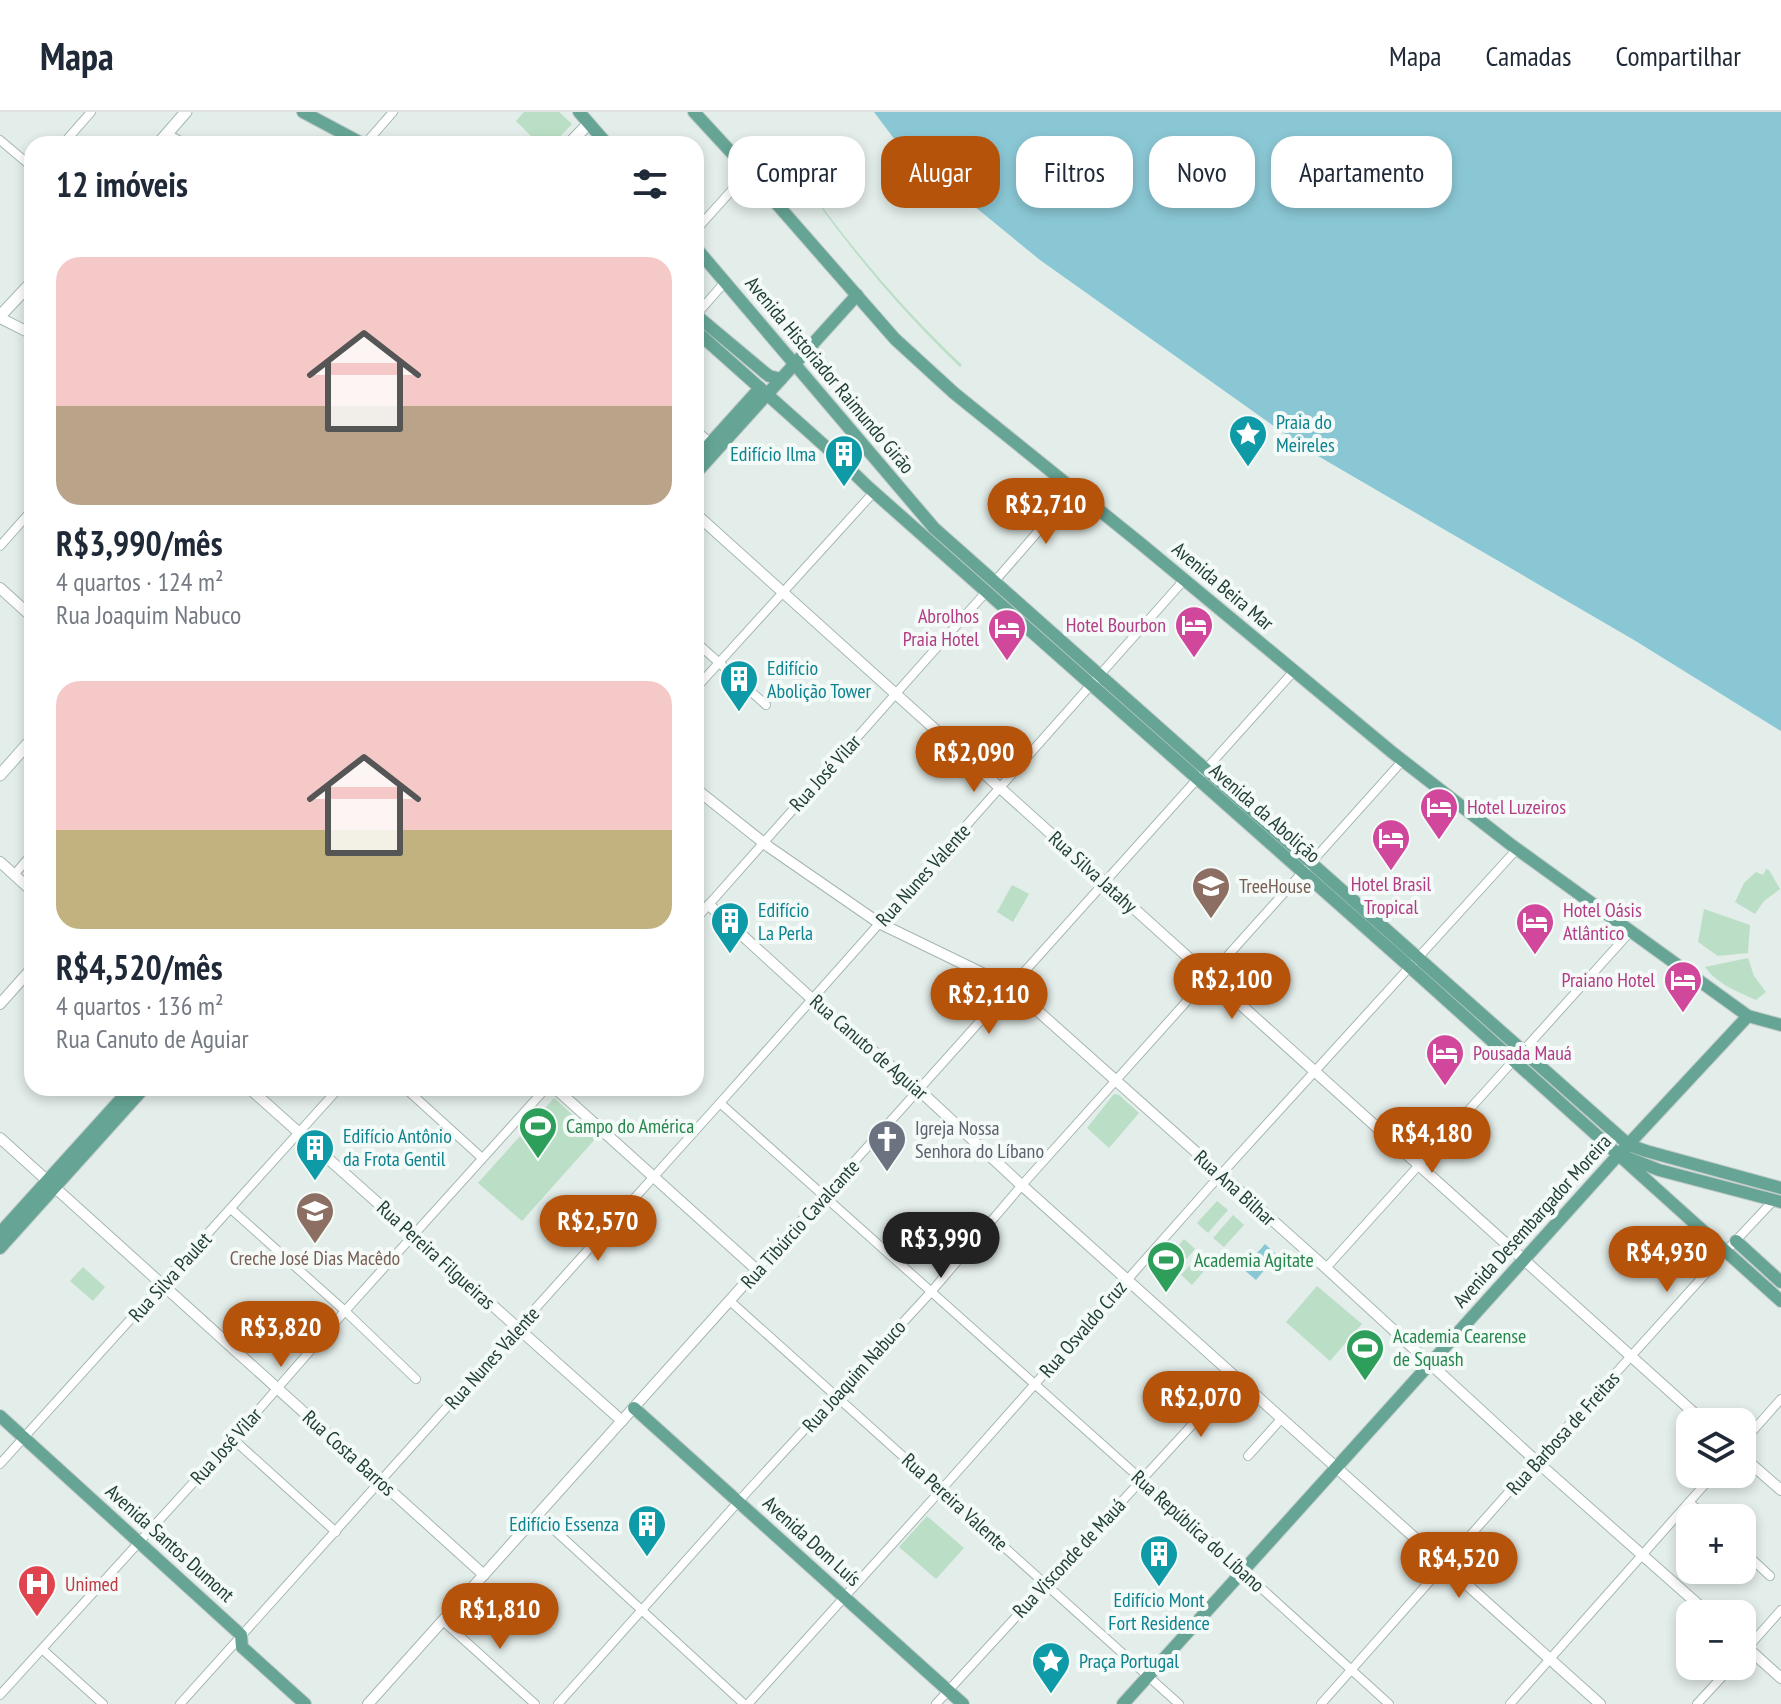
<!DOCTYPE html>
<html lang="pt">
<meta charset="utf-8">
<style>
body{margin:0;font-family:"PT Sans Narrow",sans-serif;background:#f6f6f7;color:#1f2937;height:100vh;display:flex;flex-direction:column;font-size:30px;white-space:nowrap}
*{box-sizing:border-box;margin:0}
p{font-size:26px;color:#747a83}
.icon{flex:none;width:44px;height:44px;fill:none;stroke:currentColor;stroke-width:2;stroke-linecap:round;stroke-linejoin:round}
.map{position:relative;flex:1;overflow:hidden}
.panel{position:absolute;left:24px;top:24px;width:680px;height:960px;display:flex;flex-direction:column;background:#fff;border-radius:24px;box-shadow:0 4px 12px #0003}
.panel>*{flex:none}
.hud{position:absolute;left:728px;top:24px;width:760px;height:72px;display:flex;gap:16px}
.buttons{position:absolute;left:1676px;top:1296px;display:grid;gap:16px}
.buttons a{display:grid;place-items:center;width:80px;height:80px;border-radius:16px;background:#fff;box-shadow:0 4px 12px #0003;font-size:40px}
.price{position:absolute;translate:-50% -68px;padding:0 18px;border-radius:28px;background:#b45309;color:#fff;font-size:26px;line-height:52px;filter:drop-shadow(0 2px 4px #0008)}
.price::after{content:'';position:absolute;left:50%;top:48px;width:24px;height:18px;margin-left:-12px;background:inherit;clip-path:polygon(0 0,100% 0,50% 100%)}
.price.selected{background:#222;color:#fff}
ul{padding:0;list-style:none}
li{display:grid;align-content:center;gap:16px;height:424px;padding:0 32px}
li span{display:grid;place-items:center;height:248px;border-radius:24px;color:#555}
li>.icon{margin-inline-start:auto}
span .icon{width:144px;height:144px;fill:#fffc;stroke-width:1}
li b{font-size:34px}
h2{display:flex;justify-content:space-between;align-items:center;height:96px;padding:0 32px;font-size:34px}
.tag{padding:0 28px;border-radius:24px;background:#fff;box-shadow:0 4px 12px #0003;font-size:28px;line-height:72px}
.tag.selected{background:#b45309;color:#fff}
header{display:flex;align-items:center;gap:48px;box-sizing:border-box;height:112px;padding:0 40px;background:#fff;border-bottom:2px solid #e0e1e3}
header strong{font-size:38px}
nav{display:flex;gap:44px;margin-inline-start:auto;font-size:28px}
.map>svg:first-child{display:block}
.green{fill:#bbdfc6}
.water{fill:#8ac7d4}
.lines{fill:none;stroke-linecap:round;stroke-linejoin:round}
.minor-casing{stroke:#a5b6b0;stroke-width:10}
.tertiary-casing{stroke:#a5b6b0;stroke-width:12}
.secondary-casing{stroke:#a1bab1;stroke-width:13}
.primary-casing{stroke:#c1cac7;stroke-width:14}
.minor{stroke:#fff;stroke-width:8}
.tertiary{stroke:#fff;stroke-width:10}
.secondary{stroke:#fff;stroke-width:11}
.primary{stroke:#66a596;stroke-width:12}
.labels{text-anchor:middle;stroke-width:8;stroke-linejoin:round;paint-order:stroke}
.street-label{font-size:20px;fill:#224038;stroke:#f4faf7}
.culture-label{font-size:20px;fill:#0d838f;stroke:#f4faf7;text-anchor:start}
.hotel-label{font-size:20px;fill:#b23c85;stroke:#f4faf7;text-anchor:end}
.education-label{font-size:20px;fill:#785e54;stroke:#f4faf7;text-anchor:start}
.leisure-label{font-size:20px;fill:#27864d;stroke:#f4faf7;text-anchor:start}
.worship-label{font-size:20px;fill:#5b616d;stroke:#f4faf7;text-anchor:start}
.health-label{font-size:20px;fill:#be3a42;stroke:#f4faf7;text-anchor:start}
</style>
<header>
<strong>Mapa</strong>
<nav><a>Mapa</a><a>Camadas</a><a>Compartilhar</a></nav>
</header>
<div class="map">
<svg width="1781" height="1592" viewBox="0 0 1781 1592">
<rect width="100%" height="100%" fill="#e3ede9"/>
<g class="green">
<path d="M524,0H559L572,12L553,32H536L530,26L531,24L516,9Z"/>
<path d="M823,96C865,152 911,205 962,253L960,255C909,206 864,154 822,97Z"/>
<path d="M1766,757L1769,758L1780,777L1764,789L1755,802L1735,790L1744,771L1756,760L1763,763Z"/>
<path d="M1012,773L1029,782L1013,810L997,800Z"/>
<path d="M1704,797L1750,813L1748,841L1718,844L1698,830Z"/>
<path d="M1748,846L1754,864L1766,880L1756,888C1738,880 1717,872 1705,855Z"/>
<path d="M1114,982L1119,983L1139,1001L1109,1036L1087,1016Z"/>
<path d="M554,986L597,1025L522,1109L478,1071Z"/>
<path d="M1217,1089L1228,1098L1208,1121L1197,1111Z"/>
<path d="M1233,1103L1244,1113L1224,1135L1213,1126Z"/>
<path d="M1184,1127L1195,1137L1176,1159L1165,1149Z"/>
<path d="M1201,1141L1211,1151L1192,1173L1181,1163Z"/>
<path d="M83,1155L105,1175L93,1189L70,1169Z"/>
<path d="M1317,1174L1362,1212L1330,1249L1286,1210Z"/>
<path d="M927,1404L964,1436L936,1467L899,1435Z"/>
</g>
<g class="water">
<path d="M874,0H1781V619L1634,528L1306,337L1040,148L898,32Z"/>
<path d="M1265,1132L1277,1143L1256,1168L1243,1157Z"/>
</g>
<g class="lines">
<defs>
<g id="minor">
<path d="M167,22L186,32"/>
<path d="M0,28L32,55"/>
<path d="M63,32L91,0"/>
<path d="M365,32L393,0"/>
<path d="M696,118L749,59"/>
<path d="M696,203L725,170"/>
<path d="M696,318L713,333"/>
<path d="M0,434L32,398"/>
<path d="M995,469L1074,378"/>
<path d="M696,530L766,593"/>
<path d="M696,576L874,380"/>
<path d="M14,763L32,742"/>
<path d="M696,807L986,480"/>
<path d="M1522,940L1630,820"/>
<path d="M405,976L482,1046"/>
<path d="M720,991L1142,1368L1389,1592"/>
<path d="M231,1097L345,1199L416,1267"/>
<path d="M1326,1156L1513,949"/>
<path d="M757,1158L1294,559"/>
<path d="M730,1189L1179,1592"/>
<path d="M233,1327L336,1420"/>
<path d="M1742,1331L1781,1287"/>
<path d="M1248,1344L1282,1306"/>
<path d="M0,1352L339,976"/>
<path d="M1689,1390L1707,1406"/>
<path d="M538,1403L744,1592"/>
<path d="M1742,1438L1770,1464"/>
<path d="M443,1509L535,1592"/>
<path d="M42,1537L103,1592"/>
<path d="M1742,1542L1781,1498"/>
<path d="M0,1583L233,1327L345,1199L546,976"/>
<path d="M180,1592L720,991L1184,468"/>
<path d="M558,1592L747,1380L931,1180L1022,1073L1404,647"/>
<path d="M748,1592L941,1378L1214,1070L1517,737"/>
<path d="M936,1592L1236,1265"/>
<path d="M1321,1592L1530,1356L1726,1139L1774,1088"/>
<path d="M1510,1592L1714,1362"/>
<path d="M1697,1592L1732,1554"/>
</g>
<g id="tertiary">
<path d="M0,206L32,222"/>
<path d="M696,402L1704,1310"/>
<path d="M0,476L32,505"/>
<path d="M696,677L769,735L879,811L1011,875L1326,1156L1536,1349L1709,1502"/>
<path d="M0,750L32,779"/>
<path d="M709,793L812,887L919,978L1017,1069L1600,1592"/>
<path d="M0,892L32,856"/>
<path d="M249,976L622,1309"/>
<path d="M0,1026L484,1463"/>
<path d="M1742,1344L1781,1378"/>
<path d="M1742,1531L1781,1566"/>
<path d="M368,1592L757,1158L555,976"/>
</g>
<g id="secondary">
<path d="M158,32L186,0"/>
<path d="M569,32L589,11"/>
<path d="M0,204L32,170"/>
<path d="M0,663L32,627"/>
</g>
<g id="primary">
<path d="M303,0L363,32"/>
<path d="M579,0L607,32"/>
<path d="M694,0L741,51L895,227L954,281L1140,431L1393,641L1510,732L1748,904L1781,913"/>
<path d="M696,136L934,416L1621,1026L1629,1033L1646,1039L1781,1076"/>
<path d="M696,203L764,260L769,264L781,267"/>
<path d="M696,219L835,343L867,374L1402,848L1781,1189"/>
<path d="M696,347L760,276"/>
<path d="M696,361L857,183"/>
<path d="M1626,1045L1659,1058L1781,1090"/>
<path d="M0,1121L131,976"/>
<path d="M1736,1129L1781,1170"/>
<path d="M0,1136L144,976"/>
<path d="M634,1296L963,1592"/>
<path d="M0,1304L241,1523L242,1535L305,1592"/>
<path d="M1123,1592L1611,1051L1748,904"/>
</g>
</defs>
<use href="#minor" class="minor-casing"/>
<use href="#tertiary" class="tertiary-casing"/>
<use href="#secondary" class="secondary-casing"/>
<use href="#primary" class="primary-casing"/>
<use href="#minor" class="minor"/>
<use href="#tertiary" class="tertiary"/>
<use href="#secondary" class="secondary"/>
<use href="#primary" class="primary"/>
</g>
<defs>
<symbol id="sight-pin" viewBox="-11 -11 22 30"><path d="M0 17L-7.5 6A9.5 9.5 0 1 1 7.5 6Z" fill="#0f9aa8" stroke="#f4faf7"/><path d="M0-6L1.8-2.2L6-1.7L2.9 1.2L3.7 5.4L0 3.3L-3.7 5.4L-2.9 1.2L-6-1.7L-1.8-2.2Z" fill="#fff"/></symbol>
<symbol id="building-pin" viewBox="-11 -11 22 30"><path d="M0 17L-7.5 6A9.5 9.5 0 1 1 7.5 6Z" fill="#0f9aa8" stroke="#f4faf7"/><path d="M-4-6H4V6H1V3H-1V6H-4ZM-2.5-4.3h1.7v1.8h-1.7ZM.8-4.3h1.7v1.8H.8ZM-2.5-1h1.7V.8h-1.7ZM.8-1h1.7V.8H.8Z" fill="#fff"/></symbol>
<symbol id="hotel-pin" viewBox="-11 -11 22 30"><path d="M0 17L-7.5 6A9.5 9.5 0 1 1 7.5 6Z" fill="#d1479c" stroke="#f4faf7"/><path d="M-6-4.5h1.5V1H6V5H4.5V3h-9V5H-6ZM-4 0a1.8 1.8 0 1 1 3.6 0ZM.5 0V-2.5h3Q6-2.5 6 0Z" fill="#fff"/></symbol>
<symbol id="school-pin" viewBox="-11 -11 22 30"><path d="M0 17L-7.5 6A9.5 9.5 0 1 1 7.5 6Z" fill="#8d6e63" stroke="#f4faf7"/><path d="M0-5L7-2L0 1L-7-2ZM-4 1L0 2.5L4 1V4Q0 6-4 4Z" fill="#fff"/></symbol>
<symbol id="stadium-pin" viewBox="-11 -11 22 30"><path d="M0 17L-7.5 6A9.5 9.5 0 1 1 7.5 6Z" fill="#2e9e5b" stroke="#f4faf7"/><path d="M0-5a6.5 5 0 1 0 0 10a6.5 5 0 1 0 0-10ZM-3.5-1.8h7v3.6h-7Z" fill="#fff"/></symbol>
<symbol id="church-pin" viewBox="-11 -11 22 30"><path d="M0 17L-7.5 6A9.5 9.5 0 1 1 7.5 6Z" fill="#6b7280" stroke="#f4faf7"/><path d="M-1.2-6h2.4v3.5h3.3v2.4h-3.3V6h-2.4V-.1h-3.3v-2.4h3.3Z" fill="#fff"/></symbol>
<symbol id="hospital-pin" viewBox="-11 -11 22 30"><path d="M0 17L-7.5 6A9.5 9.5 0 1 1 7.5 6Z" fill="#e0444e" stroke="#f4faf7"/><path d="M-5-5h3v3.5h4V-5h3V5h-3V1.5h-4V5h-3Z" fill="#fff"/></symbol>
</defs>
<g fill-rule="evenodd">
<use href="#sight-pin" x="1226" y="300" width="44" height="60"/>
<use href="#building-pin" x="822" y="320" width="44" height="60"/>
<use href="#hotel-pin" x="1172" y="491" width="44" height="60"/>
<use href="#hotel-pin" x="985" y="494" width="44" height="60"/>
<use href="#building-pin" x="717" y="545" width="44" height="60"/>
<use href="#hotel-pin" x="1417" y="673" width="44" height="60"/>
<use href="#hotel-pin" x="1369" y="704" width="44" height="60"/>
<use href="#school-pin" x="1189" y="752" width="44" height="60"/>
<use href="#building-pin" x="708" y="787" width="44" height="60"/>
<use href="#hotel-pin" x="1513" y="788" width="44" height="60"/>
<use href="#hotel-pin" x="1661" y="846" width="44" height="60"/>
<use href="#hotel-pin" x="1423" y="919" width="44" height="60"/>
<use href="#stadium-pin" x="516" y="992" width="44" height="60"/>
<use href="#church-pin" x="865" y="1005" width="44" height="60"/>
<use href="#building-pin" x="293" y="1014" width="44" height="60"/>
<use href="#school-pin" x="293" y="1077" width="44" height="60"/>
<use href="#stadium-pin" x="1144" y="1126" width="44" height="60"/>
<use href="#stadium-pin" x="1343" y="1214" width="44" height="60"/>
<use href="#building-pin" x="625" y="1390" width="44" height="60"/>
<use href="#building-pin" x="1137" y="1420" width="44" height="60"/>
<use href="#hospital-pin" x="15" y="1450" width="44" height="60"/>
<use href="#sight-pin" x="1029" y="1527" width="44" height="60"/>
</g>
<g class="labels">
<g class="street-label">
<text transform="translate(830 263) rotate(50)" y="7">Avenida Historiador Raimundo Girão</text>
<text transform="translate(1223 474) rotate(40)" y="7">Avenida Beira Mar</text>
<text transform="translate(825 661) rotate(-48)" y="7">Rua José Vilar</text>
<text transform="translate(1265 701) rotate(41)" y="7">Avenida da Abolição</text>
<text transform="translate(1093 760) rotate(42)" y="7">Rua Silva Jatahy</text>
<text transform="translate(923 763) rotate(-48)" y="7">Rua Nunes Valente</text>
<text transform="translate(869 935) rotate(41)" y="7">Rua Canuto de Aguiar</text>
<text transform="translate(1235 1076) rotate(42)" y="7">Rua Ana Bilhar</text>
<text transform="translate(1532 1109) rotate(-48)" y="7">Avenida Desembargador Moreira</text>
<text transform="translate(800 1112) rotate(-48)" y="7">Rua Tibúrcio Cavalcante</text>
<text transform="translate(436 1143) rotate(42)" y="7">Rua Pereira Filgueiras</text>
<text transform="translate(170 1165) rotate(-48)" y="7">Rua Silva Paulet</text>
<text transform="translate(1083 1217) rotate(-49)" y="7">Rua Osvaldo Cruz</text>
<text transform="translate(492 1246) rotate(-48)" y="7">Rua Nunes Valente</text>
<text transform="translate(854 1264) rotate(-48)" y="7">Rua Joaquim Nabuco</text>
<text transform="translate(1563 1321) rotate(-48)" y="7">Rua Barbosa de Freitas</text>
<text transform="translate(226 1334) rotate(-48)" y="7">Rua José Vilar</text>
<text transform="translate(349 1341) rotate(42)" y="7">Rua Costa Barros</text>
<text transform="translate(955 1390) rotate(42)" y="7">Rua Pereira Valente</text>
<text transform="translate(1198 1419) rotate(42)" y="7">Rua República do Líbano</text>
<text transform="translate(812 1429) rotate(42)" y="7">Avenida Dom Luís</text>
<text transform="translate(170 1431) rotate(42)" y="7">Avenida Santos Dumont</text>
<text transform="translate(1069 1446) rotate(-47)" y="7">Rua Visconde de Mauá</text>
</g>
<g class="culture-label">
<text x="1276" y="317">Praia do<tspan x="1276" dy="23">Meireles</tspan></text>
<text x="816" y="349" text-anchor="end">Edifício Ilma</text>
<text x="767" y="563">Edifício<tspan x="767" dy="23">Abolição Tower</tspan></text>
<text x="758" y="805">Edifício<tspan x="758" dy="23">La Perla</tspan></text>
<text x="343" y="1031">Edifício Antônio<tspan x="343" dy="23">da Frota Gentil</tspan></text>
<text x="619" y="1419" text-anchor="end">Edifício Essenza</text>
<text x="1159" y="1495" text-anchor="middle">Edifício Mont<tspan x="1159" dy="23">Fort Residence</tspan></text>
<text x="1079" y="1556">Praça Portugal</text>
</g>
<g class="hotel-label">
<text x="979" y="511">Abrolhos<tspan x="979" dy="23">Praia Hotel</tspan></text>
<text x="1166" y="520">Hotel Bourbon</text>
<text x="1467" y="702" text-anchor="start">Hotel Luzeiros</text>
<text x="1391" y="779" text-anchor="middle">Hotel Brasil<tspan x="1391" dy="23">Tropical</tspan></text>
<text x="1563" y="805" text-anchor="start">Hotel Oásis<tspan x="1563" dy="23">Atlântico</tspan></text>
<text x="1655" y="875">Praiano Hotel</text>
<text x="1473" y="948" text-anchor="start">Pousada Mauá</text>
</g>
<g class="education-label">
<text x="1239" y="781">TreeHouse</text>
<text x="315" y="1153" text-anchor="middle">Creche José Dias Macêdo</text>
</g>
<g class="leisure-label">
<text x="566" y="1021">Campo do América</text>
<text x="1194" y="1155">Academia Agitate</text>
<text x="1393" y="1231">Academia Cearense<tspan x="1393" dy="23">de Squash</tspan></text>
</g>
<g class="worship-label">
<text x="915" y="1023">Igreja Nossa<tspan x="915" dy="23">Senhora do Líbano</tspan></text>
</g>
<g class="health-label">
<text x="65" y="1479">Unimed</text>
</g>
</g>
</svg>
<div class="buttons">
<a><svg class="icon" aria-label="layers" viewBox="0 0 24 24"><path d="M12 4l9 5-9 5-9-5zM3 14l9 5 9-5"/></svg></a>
<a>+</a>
<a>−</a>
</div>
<b class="price" style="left:1046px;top:434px">R$2,710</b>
<b class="price" style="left:974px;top:682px">R$2,090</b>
<b class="price" style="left:1232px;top:909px">R$2,100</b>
<b class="price" style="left:989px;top:924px">R$2,110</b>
<b class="price" style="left:1432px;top:1063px">R$4,180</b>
<b class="price" style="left:598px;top:1151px">R$2,570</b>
<b class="price selected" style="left:941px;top:1168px">R$3,990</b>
<b class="price" style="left:1667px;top:1182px">R$4,930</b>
<b class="price" style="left:281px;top:1257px">R$3,820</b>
<b class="price" style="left:1201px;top:1327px">R$2,070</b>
<b class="price" style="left:1459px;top:1488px">R$4,520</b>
<b class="price" style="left:500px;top:1539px">R$1,810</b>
<div class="hud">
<a class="tag">Comprar</a>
<a class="tag selected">Alugar</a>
<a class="tag">Filtros</a>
<a class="tag">Novo</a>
<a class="tag">Apartamento</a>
</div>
<section class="panel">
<h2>12 imóveis<svg class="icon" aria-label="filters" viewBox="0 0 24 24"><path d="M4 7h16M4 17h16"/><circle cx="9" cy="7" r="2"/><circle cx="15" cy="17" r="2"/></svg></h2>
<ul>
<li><span style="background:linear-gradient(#f6c9c9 60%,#b9a48a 0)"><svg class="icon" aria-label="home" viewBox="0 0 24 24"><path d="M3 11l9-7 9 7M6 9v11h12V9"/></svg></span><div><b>R$3,990/mês</b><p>4 quartos · 124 m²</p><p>Rua Joaquim Nabuco</p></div></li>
<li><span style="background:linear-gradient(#f6c9c9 60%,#c2b280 0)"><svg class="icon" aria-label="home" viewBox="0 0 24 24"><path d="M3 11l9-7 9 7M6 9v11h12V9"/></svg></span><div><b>R$4,520/mês</b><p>4 quartos · 136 m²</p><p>Rua Canuto de Aguiar</p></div></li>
</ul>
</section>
</div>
